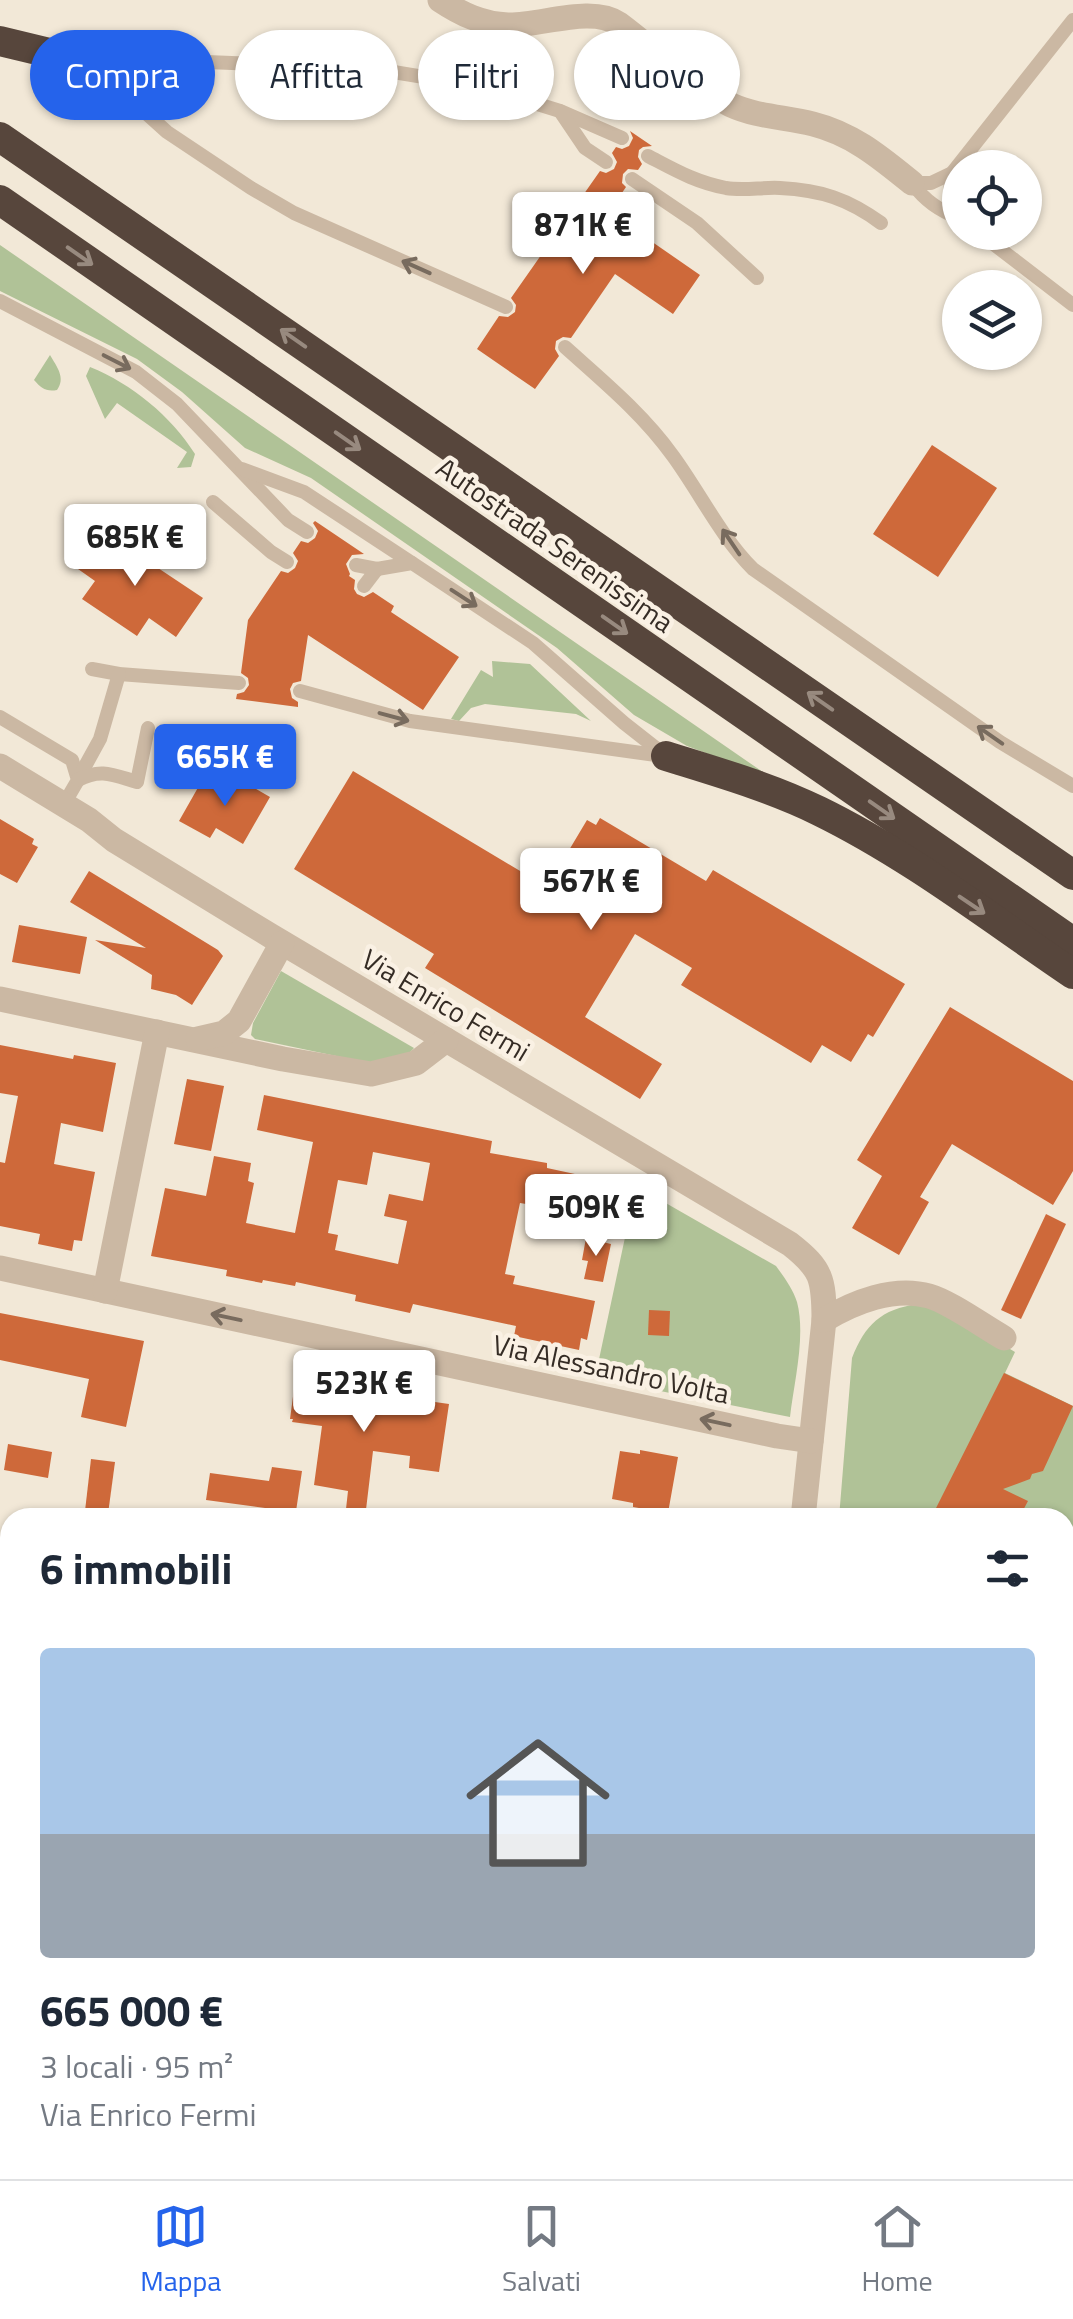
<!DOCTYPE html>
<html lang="it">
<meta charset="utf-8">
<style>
body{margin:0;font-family:"Titillium Web",sans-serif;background:#f2f2f3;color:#1f2937;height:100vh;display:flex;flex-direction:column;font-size:38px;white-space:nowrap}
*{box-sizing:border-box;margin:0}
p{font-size:32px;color:#747a83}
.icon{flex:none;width:55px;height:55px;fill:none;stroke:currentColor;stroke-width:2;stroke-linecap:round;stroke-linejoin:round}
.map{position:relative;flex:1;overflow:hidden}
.panel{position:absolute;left:0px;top:1508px;width:1075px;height:672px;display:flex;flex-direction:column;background:#fff;border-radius:30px 30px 0 0;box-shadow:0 2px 8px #0004}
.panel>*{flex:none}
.top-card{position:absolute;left:30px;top:30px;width:1015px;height:90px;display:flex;gap:20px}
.controls{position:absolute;left:942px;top:150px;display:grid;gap:20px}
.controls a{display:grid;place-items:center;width:100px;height:100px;border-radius:50%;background:#fff;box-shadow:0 2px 8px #0004;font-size:50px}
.price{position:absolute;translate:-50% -85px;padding:0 22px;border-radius:10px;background:#fff;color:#222;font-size:32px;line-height:65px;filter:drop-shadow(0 2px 5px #0008)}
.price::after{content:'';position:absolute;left:50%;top:60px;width:30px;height:22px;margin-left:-15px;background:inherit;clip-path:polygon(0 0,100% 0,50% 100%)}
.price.selected{background:#2563eb;color:#fff}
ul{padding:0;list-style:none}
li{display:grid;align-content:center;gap:20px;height:530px;padding:0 40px}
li+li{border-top:2px solid #e0e1e3}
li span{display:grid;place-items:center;height:310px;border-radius:10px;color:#555}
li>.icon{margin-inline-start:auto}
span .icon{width:180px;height:180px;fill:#fffc;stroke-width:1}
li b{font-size:42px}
h2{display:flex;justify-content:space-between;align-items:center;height:120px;padding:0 40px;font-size:42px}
.pill{padding:0 35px;border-radius:45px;background:#fff;box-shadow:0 2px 8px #0004;font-size:35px;line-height:90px}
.pill.selected{background:#2563eb;color:#fff}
.menu{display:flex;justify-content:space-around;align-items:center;height:140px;border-top:2px solid #e0e1e3;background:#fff;font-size:28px;color:#747a83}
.menu a{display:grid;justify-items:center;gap:5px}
.menu .selected{color:#2563eb}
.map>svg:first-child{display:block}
.green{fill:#b0c297}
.building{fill:#ce693a;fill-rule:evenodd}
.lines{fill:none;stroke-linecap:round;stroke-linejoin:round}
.service{stroke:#cbb8a3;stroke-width:14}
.minor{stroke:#cbb8a3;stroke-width:25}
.motorway{stroke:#57463c;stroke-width:30}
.oneway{stroke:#988a7f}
.oneway2{stroke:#786b5e}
.labels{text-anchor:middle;stroke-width:9;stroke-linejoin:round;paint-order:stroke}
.street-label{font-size:28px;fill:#352c25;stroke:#faf1e4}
</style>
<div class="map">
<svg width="1073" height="2179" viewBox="0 0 1073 2179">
<rect width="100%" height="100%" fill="#f2e8d7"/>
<g class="green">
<path d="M0,245L770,777L687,746L634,715L557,648L311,478L245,448L182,392L137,359L0,291Z"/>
<path d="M50,355C57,367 66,378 57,390C46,392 41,388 34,380Z"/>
<path d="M90,367C132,384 171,416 195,454L191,467L177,468L187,452L117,403L105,419L86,376Z"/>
<path d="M492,661L530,664L591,721L576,714L485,704L471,708L459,721L451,719L481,670L493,677Z"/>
<path d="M281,971L414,1048L403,1060L379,1065L255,1039L251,1035L253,1023Z"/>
<path d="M636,1186L776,1266C784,1277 793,1289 797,1302C806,1336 794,1382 790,1417L595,1378Z"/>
<path d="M918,1304L952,1314L1015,1352L1005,1373L1073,1406V1768L1065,1765V1518H839L852,1358C865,1325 881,1309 918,1304Z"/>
<path d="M1073,1831V1945L1065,1942V1856Z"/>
<path d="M686,2170H1045L1043,2179H683Z"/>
</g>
<g class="building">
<path d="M630,131L652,146L643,147L639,150L638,157L642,164L638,170L628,169L623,174L622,183L626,187L609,212L700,275L673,314L615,274L571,338L563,337L556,341L555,349L559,356L535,389L477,349L499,316L508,317L515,312L516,305L511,298L600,171L606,173L614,169L617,162L612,153L616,147L622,149L629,146L633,138Z"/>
<path d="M932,445L997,488L938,577L873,534Z"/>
<path d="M315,521L364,554L352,555L346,564L350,574L349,576L355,580L354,589L357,594L364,597L373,592L394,606L391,612L459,657L423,710L308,635L301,681L293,683L290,689L292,698L298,702V707L236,699L237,694L244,692L249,685L248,678L241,673L248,620L281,571L288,573L295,568L298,561L293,553L301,541L308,543L315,538L318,531L313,523Z"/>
<path d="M104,532L203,598L176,637L149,618L137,636L82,599L95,581L78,569Z"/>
<path d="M353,771L547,887L587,820L596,825L600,818L706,881L713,870L905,984L873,1037L868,1034L851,1062L822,1045L811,1063L681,985L692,968L635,934L585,1017L662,1064L640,1099L425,968L434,954L294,869Z"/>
<path d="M204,777L229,791L237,778L270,797L243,844L216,828L210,838L179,821Z"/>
<path d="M0,819L34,839L32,844L38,847L17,883L0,874Z"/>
<path d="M89,871L218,950L223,956L192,1005L176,995L151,989L152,975L95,940L146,948L70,902Z"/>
<path d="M19,925L87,937L80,974L12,962Z"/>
<path d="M950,1007L1073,1081V1171L1053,1205L952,1144L920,1197L929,1202L899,1255L852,1228L882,1176L857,1160Z"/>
<path d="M0,1045L73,1059L74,1055L116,1063L103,1132L61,1123L54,1164L95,1172L82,1241L74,1240L72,1251L38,1244L40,1234L0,1226V1162L5,1163L18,1096L0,1093Z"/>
<path d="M187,1079L224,1086L211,1151L174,1144Z"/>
<path d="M264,1095L492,1141L490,1153L547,1163V1168L612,1182L605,1226L568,1220L569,1211L520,1203L505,1274L515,1276L513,1284L595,1301L587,1340L581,1338L579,1350L514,1336L516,1326L413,1304L410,1313L355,1301L356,1295L296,1282L295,1286L263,1280L262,1283L226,1276L227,1270L151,1256L165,1188L206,1196L214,1156L251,1163L248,1181L254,1183L246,1223L295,1233L313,1142L257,1130ZM373,1152L430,1163L423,1201L389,1194L384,1216L407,1221L398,1264L335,1250L338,1235L328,1233L338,1180L367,1185Z"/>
<path d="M1046,1214L1066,1224L1021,1319L1001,1310Z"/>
<path d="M586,1238L611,1244L603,1282L584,1279L588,1261L582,1260Z"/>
<path d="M649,1310L670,1311L669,1336L648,1335Z"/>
<path d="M0,1313L144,1341L126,1427L81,1417L89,1379L0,1360Z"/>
<path d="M1004,1373L1073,1406L1043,1471L1032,1474L1030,1479L1003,1489L1028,1501L1019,1518H931Z"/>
<path d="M296,1374L355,1380L352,1402L375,1407L412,1412L414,1399L449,1404L439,1472L409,1468L410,1456L373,1451L365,1518H345L348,1491L314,1485L322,1426L292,1422L293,1419H290Z"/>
<path d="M8,1444L52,1452L48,1478L4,1470Z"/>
<path d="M640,1450L678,1457L668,1513L633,1507V1503L612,1499L620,1451L640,1454Z"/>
<path d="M91,1459L115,1462L108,1514L85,1511Z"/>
<path d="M272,1467L302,1471L295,1518H264L265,1508L206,1500L210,1473L269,1481Z"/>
</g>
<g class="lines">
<g class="service">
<path d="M62,56L375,69L479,86L560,111L622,138"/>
<path d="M72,60L93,69L106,77L167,132L251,188L294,213L506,307"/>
<path d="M560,111L585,148L606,162"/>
<path d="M648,156C675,170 695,182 726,188C744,191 762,187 780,188C821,190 848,199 881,223"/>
<path d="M952,173C949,192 949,201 960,218"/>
<path d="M632,179L697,223L757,278"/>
<path d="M912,183H931L952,173L1073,20"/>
<path d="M912,183C925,201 939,210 960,219"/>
<path d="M978,232L1073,305"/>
<path d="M0,301L136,372L177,404L288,520L307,532"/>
<path d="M565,347C603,381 643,414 673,456C700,493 721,537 753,569L1000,742L1073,786"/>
<path d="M242,469L304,492L412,563"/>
<path d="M213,502L271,552L287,562"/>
<path d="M356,565L377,569L412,563L533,643L624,723L666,756"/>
<path d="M364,586L377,569"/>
<path d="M92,669L119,674L239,683"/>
<path d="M300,691L410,721L663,756"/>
<path d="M0,717L72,760L78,780L64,804"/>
<path d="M78,779L100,739L119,674"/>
<path d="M78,780C101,768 113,775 137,782L148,728"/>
</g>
<g class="minor">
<path d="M440,0C461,14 482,24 508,25C540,26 592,5 619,24C655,51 690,85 731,105C757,117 786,117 813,124C853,134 881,158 912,183"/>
<path d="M0,766L89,820L114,840L271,936L790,1244C822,1269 824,1279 824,1320L803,1518"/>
<path d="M0,999L283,1059L371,1074L416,1063L446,1040"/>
<path d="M198,1039L224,1033L239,1021L282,943"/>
<path d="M0,1268L777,1436L811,1441"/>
<path d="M105,1291L157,1032"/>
<path d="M824,1320C854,1302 894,1286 929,1296C950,1302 983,1326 1004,1338"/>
<path d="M0,1630L10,1631"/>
<path d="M1065,1796L1073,1799"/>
<path d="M1065,2160L1073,2135"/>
<path d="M322,2179L324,2170"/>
<path d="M582,2179L585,2170"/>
</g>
<g class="motorway">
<path d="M0,41L62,56"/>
<path d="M0,137L1073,875"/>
<path d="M0,200L1073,942"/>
<path d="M666,756C717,772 770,787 819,811C909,855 990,918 1073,974"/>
</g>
</g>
<defs><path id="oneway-shaft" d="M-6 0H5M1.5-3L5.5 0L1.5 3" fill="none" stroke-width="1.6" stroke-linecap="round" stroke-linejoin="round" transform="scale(2.5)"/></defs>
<g class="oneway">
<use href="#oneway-shaft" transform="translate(80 256) rotate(35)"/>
<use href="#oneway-shaft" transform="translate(293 338) rotate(-145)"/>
<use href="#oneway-shaft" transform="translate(348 441) rotate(35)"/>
<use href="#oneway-shaft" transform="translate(615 625) rotate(35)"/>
<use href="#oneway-shaft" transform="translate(820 701) rotate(-145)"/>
<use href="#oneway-shaft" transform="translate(882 810) rotate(35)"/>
<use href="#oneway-shaft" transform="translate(972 905) rotate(34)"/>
</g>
<g class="oneway2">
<use href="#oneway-shaft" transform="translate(416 267) rotate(-156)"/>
<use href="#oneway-shaft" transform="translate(117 362) rotate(27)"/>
<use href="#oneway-shaft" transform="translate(731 542) rotate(-124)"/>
<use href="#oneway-shaft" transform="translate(464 598) rotate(33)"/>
<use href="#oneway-shaft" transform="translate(394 717) rotate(15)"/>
<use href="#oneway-shaft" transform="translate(990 735) rotate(-145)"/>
<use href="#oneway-shaft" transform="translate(226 1317) rotate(-168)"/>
<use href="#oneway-shaft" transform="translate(715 1422) rotate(-168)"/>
</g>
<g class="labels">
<g class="street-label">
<text transform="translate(555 545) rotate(35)" y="10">Autostrada Serenissima</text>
<text transform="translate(446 1005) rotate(31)" y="10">Via Enrico Fermi</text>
<text transform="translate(611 1369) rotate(12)" y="10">Via Alessandro Volta</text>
</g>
</g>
</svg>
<div class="controls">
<a><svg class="icon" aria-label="locate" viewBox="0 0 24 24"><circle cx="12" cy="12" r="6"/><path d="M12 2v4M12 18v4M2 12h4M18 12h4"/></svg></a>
<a><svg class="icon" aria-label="layers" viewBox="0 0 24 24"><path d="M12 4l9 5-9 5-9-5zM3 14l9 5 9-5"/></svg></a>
</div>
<b class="price" style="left:583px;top:277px">871K €</b>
<b class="price" style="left:135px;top:589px">685K €</b>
<b class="price selected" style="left:225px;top:809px">665K €</b>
<b class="price" style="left:591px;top:933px">567K €</b>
<b class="price" style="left:596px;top:1259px">509K €</b>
<b class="price" style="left:364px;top:1435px">523K €</b>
<div class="top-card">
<a class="pill selected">Compra</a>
<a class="pill">Affitta</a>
<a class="pill">Filtri</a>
<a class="pill">Nuovo</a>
</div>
<section class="panel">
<h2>6 immobili<svg class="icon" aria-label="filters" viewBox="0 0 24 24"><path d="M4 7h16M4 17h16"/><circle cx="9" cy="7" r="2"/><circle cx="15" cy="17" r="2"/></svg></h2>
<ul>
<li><span style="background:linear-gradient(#a9c7e8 60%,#9aa5b1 0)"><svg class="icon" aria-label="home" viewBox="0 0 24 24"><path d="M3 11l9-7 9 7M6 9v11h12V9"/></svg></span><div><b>665 000 €</b><p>3 locali · 95 m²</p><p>Via Enrico Fermi</p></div></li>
</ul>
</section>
</div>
<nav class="menu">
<a class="selected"><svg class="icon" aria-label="map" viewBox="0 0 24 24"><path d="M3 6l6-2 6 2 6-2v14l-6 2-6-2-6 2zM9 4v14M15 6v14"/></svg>Mappa</a>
<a><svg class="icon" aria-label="saved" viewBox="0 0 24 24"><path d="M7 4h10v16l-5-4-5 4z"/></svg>Salvati</a>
<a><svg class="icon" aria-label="home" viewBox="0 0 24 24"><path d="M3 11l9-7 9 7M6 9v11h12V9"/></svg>Home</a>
</nav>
